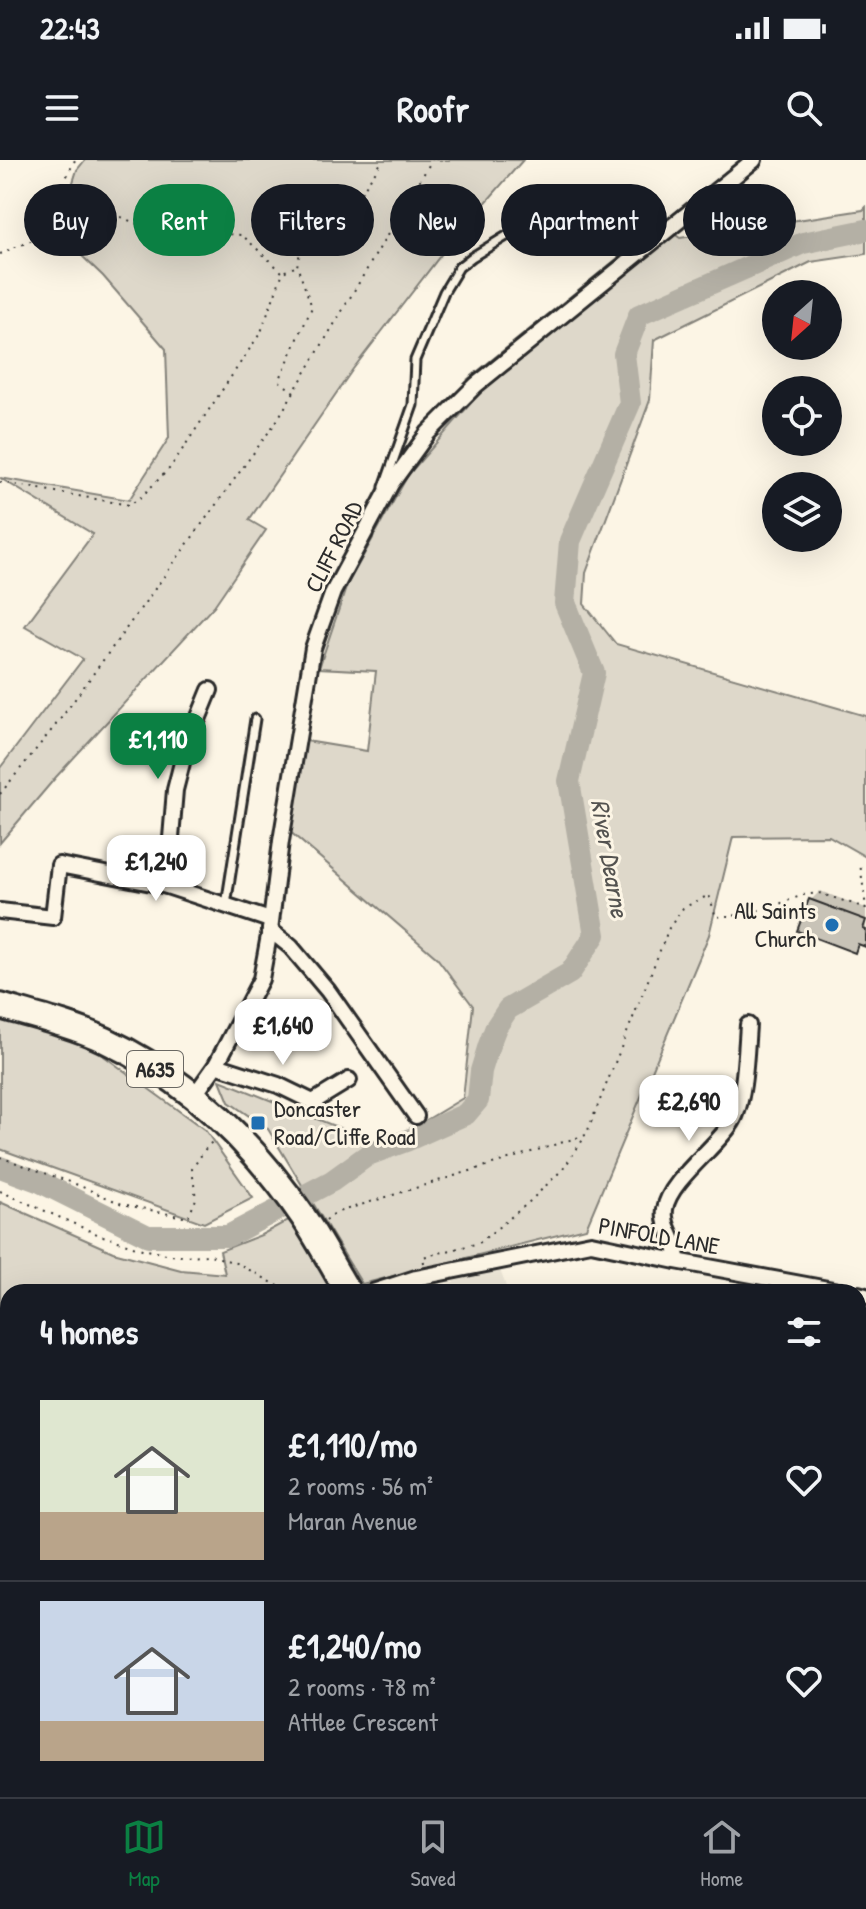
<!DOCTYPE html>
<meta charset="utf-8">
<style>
body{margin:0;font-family:"Patrick Hand",sans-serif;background:#20242c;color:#f1f3f6;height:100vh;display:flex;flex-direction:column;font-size:30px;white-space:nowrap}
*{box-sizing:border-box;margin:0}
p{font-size:26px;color:#9ea1a6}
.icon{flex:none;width:44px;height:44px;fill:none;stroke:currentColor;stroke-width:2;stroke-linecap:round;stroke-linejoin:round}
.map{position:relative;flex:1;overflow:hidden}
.side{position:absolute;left:0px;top:1124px;width:866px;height:514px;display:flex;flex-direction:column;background:#171b24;border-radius:24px 24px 0 0;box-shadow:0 8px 32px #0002}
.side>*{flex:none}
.hud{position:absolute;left:24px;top:24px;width:818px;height:72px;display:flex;gap:16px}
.needle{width:52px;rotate:207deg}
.controls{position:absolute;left:762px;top:120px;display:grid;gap:16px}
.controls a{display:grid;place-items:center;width:80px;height:80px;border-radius:50%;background:#171b24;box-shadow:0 8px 32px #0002;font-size:40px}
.price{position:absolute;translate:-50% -68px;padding:0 18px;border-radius:16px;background:#fff;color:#222;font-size:26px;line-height:52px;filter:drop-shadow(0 2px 4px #0008)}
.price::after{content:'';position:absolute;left:50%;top:48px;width:24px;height:18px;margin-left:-12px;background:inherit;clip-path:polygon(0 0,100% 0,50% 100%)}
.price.active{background:#0b8043;color:#fff}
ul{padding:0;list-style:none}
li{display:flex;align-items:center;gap:24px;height:200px;padding:0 40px}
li+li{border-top:2px solid #363941}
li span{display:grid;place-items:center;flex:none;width:224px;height:160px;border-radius:0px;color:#555}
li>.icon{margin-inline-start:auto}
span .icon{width:96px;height:96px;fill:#fffc;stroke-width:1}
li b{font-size:34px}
h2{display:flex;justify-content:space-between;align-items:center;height:96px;padding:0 40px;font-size:34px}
.tag{padding:0 28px;border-radius:36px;background:#171b24;box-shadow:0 8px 32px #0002;font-size:28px;line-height:72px}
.tag.active{background:#0b8043;color:#fff}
.status{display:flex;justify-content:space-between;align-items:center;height:56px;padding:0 40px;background:#171b24;direction:ltr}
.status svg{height:22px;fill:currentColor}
header{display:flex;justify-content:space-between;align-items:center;height:104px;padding:0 40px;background:#171b24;font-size:36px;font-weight:700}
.dock{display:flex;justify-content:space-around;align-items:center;height:112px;border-top:2px solid #363941;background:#171b24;font-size:22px;color:#9ea1a6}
.dock a{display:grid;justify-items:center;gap:4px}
.dock .active{color:#0b8043}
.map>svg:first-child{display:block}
.built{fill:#ece6d7}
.green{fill:#ded8ca;stroke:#84827a;stroke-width:2}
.shadow{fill:#0003}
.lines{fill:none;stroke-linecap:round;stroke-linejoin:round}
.river{stroke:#b4b0a5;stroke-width:22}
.building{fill:#c8c3b7;stroke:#2b2b2b;stroke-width:2}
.service-casing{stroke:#2b2b2b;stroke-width:13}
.minor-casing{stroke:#2b2b2b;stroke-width:20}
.trunk-casing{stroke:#2b2b2b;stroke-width:30}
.path{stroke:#2b2b2b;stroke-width:2;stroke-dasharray:2 6;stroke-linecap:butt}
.service{stroke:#fcf5e5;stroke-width:7}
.minor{stroke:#fcf5e5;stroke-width:14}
.trunk{stroke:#fcf5e5;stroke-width:24}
.poi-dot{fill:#1f6fb2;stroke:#fcf5e5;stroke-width:3}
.labels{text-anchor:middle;stroke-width:6;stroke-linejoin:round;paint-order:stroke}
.shield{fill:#fcf5e5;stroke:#6a6863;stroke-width:2}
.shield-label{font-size:22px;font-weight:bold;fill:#2b2b2b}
.street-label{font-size:24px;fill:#2b2b2b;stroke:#fcf5e5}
.poi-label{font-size:24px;fill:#2b2b2b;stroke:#fcf5e5;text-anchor:end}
.water-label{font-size:26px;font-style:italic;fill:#545350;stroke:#fcf5e5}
</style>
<div class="status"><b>22:43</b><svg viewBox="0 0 49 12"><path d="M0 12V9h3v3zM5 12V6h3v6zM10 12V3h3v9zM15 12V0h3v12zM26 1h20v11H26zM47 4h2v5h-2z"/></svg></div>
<header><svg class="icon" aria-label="menu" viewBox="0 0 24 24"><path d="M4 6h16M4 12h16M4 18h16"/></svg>Roofr<svg class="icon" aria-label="search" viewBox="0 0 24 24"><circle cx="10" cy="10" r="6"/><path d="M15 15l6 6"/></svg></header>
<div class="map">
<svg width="866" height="1637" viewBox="0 0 866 1637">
<rect width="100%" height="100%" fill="#fcf5e5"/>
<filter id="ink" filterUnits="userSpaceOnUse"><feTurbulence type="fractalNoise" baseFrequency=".0125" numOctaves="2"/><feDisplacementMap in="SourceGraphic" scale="16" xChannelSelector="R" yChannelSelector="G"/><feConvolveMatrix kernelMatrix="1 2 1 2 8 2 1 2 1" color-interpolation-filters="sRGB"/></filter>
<g filter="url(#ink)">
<g class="built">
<path d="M499,1107L508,1132H422Z"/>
<path d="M858,1139L866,1140V1232L858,1231Z"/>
</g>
<g class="green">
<path d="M85,0H523L447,87L353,209L249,360L266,370L214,446L56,617L0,683V608L83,499L25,466L93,374L0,318L129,340L169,278L166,189L103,116L57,72L77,10Z"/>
<path d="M866,47V94L811,102L654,180L650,240L586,413L584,444L616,484L866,556V697L829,676L733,677L709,775L586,1068L362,1124L268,969L229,942L220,920L374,982L413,968L463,938L473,846L437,798L288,670L306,581L367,591L376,511L319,508L347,425L408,315L485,227L468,219L660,64L680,78L863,50Z"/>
<path d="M0,854L43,866L97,891L205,970L253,1038L204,1063L0,989Z"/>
<path d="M0,1042L113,1092L181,1110L225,1114L220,1091L261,1075L292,1058L334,1132H8V1149L0,1147Z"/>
<path d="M8,1532V1630H32L29,1637H0V1534Z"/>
</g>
<g class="shadow">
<path d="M820,731L866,748V785L862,783L854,791L811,740Z"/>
<path d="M861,1153L866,1154V1206L861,1205L863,1190L858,1189V1155Z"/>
<path d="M107,1630H139L132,1637H126Z"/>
</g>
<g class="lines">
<path class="river" d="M0,1007L40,1022L148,1076H228L332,1021L368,995L406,981L466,954L478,940L481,911L489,885L496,867L508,849L570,813L595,775L569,621L594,513L565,443L570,381L630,243L624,194L639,155L803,83L866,70"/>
</g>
<path class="building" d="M809,739L866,760L863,769L866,770V787L858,784L855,793L797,771Z"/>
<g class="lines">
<defs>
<g id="service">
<path d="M384,327L413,245L415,200L444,132L459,107L472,97L513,72"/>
<path d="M226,745L255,559"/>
<path d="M474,1630L488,1637"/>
<path d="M441,1632L454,1630"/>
<path d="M433,1637L442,1630"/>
</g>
<g id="minor">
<path d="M167,726L175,630L185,591L210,530"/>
<path d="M0,751L53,757L59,705L167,726L270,760"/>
<path d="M270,770L291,787L328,831L416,956"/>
<path d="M216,905L278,925L313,942L349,920"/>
<path d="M194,936L216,905L261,819L270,770L281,681L313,488L333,432L391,324L428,273L476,225L754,0"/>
<path d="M676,1101C680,1082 662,1069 665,1049C669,1021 717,987 732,962C745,941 746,891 748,865"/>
<path d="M373,1132L416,1118L591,1083L676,1101L844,1132"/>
<path d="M858,1134L866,1136"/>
<path d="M858,1242L866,1243"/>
<path d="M858,1618L866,1619"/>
<path d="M624,1637L626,1630"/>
<path d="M823,1637L824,1630"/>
</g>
<g id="trunk">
<path d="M0,846C35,856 72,865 105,880C188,919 253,983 304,1058C320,1082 333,1107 348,1132"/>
<path d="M545,1630L551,1637"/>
</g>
</defs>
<use href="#service" class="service-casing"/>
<use href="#minor" class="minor-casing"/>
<use href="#trunk" class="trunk-casing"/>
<g class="path">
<path d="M61,35L90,43L146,68L242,75L282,112"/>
<path d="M0,94L42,76L50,70L66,18L75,0"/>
<path d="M294,232L279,221L312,147L297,106L305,70H336L383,0"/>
<path d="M0,322L129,345L139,339L170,308L261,172L283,112L297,106"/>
<path d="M0,634L59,561L276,262L432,0"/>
<path d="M0,997L73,1023L122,1044L188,1058L196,1039L192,1009L206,988L215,979"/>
<path d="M0,1031L97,1074L142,1089L176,1096L210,1095L239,1104L289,1132"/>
<path d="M326,1060L335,1053L586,975L669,768L683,748L709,735L716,757L739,755L771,747L803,735L819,733L866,748L860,703"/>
<path d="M424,1103L423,1097L479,1083L527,1044L564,1008L584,978"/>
</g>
<use href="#service" class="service"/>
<use href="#minor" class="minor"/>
<use href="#trunk" class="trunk"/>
</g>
</g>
<g class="poi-dot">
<circle cx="832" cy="765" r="8"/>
<rect x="250" y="955" width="16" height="16" rx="4"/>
</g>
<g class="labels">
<rect class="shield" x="127" y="891" width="56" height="36" rx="6"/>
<g class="shield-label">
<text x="155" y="917">A635</text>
</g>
<g class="street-label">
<text transform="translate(334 387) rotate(-63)" y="8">CLIFF ROAD</text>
<text transform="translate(659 1076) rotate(10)" y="8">PINFOLD LANE</text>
</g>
<g class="poi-label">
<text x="816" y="759">All Saints<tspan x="816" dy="28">Church</tspan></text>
<text x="274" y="957" text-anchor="start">Doncaster<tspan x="274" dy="28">Road/Cliffe Road</tspan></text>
</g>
<g class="water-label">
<text transform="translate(610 698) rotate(80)" y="9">River Dearne</text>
</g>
</g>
</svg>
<div class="controls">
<a><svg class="needle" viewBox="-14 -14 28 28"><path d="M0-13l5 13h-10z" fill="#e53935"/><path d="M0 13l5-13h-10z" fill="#9ea1a6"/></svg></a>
<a><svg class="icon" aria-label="locate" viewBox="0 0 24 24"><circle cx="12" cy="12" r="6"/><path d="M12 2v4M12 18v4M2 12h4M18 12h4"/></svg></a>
<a><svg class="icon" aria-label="layers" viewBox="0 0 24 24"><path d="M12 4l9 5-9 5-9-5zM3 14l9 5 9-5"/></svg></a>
</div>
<b class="price active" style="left:158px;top:621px">£1,110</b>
<b class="price" style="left:156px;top:743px">£1,240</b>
<b class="price" style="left:283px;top:907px">£1,640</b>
<b class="price" style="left:689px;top:983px">£2,690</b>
<div class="hud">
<a class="tag">Buy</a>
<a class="tag active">Rent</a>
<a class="tag">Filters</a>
<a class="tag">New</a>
<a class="tag">Apartment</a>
<a class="tag">House</a>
</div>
<section class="side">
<h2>4 homes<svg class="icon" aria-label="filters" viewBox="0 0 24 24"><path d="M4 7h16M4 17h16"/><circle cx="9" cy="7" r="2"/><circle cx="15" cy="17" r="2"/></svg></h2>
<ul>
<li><span style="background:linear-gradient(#dfe7d0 70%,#b9a48a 0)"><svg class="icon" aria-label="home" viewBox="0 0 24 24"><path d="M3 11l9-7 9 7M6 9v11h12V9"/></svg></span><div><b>£1,110/mo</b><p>2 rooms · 56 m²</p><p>Maran Avenue</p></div><svg class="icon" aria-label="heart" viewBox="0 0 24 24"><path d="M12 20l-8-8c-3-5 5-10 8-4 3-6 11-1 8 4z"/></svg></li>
<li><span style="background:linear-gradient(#c9d6e8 75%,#b9a48a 0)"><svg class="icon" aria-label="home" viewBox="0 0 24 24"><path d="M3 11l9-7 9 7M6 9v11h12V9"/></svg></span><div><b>£1,240/mo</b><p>2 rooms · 78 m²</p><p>Attlee Crescent</p></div><svg class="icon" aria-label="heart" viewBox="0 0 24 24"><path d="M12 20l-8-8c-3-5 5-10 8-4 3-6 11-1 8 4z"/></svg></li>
</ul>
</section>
</div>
<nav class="dock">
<a class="active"><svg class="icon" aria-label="map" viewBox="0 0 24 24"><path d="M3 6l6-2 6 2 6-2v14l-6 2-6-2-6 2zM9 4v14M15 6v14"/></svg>Map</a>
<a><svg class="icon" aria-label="saved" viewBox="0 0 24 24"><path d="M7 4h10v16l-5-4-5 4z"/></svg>Saved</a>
<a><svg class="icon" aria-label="home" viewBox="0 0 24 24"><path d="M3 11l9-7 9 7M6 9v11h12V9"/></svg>Home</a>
</nav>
